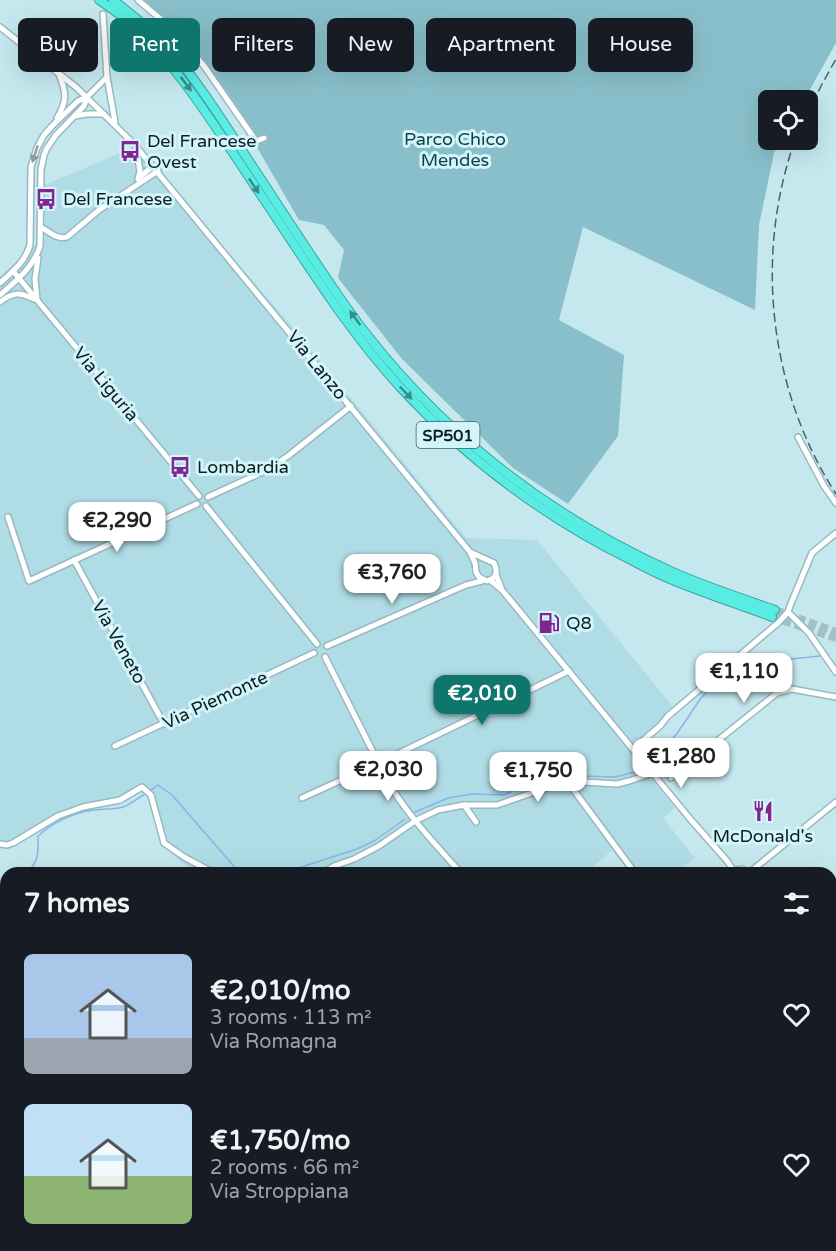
<!DOCTYPE html>
<meta charset="utf-8">
<style>
body{margin:0;font-family:"Varela Round",sans-serif;background:#20242c;color:#f1f3f6;height:100vh;display:flex;flex-direction:column;font-size:22px;white-space:nowrap}
*{box-sizing:border-box;margin:0}
p{font-size:20px;color:#9ea1a6}
.icon{flex:none;width:33px;height:33px;fill:none;stroke:currentColor;stroke-width:2;stroke-linecap:round;stroke-linejoin:round}
.map{position:relative;flex:1;overflow:hidden}
.drawer{position:absolute;left:0px;top:867px;width:837px;height:384px;display:flex;flex-direction:column;background:#171b24;border-radius:18px 18px 0 0;box-shadow:0 6px 24px #0002}
.drawer>*{flex:none}
.top-card{position:absolute;left:18px;top:18px;width:801px;height:54px;display:flex;gap:12px}
.buttons{position:absolute;left:758px;top:90px;display:grid;gap:12px}
.buttons a{display:grid;place-items:center;width:60px;height:60px;border-radius:9px;background:#171b24;box-shadow:0 6px 24px #0002;font-size:30px}
.price{position:absolute;translate:-50% -51px;padding:0 14px;border-radius:12px;background:#fff;color:#222;font-size:20px;line-height:39px;filter:drop-shadow(0 2px 3px #0008)}
.price::after{content:'';position:absolute;left:50%;top:36px;width:18px;height:14px;margin-left:-9px;background:inherit;clip-path:polygon(0 0,100% 0,50% 100%)}
.price.on{background:#0f766e;color:#fff}
ul{padding:0;list-style:none}
li{display:flex;align-items:center;gap:18px;height:150px;padding:0 24px}
li span{display:grid;place-items:center;flex:none;width:168px;height:120px;border-radius:9px;color:#555}
li>.icon{margin-inline-start:auto}
span .icon{width:72px;height:72px;fill:#fffc;stroke-width:1}
li b{font-size:26px}
h2{display:flex;justify-content:space-between;align-items:center;height:72px;padding:0 24px;font-size:26px}
.chip{padding:0 21px;border-radius:9px;background:#171b24;box-shadow:0 6px 24px #0002;font-size:21px;line-height:54px}
.chip.on{background:#0f766e;color:#fff}
.map>svg:first-child{display:block}
.built{fill:#b0dce5}
.green{fill:#89bfca}
.lines{fill:none;stroke-linecap:round;stroke-linejoin:round}
.stream{stroke:#88b3ec;stroke-width:1.5}
.highway-tunnel{stroke:#a1bfc5;stroke-width:8;stroke-dasharray:8 4;stroke-linecap:butt}
.minor-casing{stroke:#97b9c0;stroke-width:8}
.highway-casing{stroke:#3fa39e;stroke-width:10}
.minor{stroke:#fff;stroke-width:5}
.highway{stroke:#59ece3;stroke-width:8}
.rail{stroke:#4c6165;stroke-width:1.5;stroke-dasharray:9 4.5;stroke-linecap:butt}
.oneway{fill:#388e8b}
.oneway2{fill:#93999a}
.labels{text-anchor:middle;stroke-width:6;stroke-linejoin:round;paint-order:stroke}
.shield{fill:#d2f5fc;stroke:#4a5d61;stroke-width:1.5}
.shield-label{font-size:16px;font-weight:bold;fill:#0f1c1f}
.park-label{font-size:18px;fill:#123f47;stroke:#d2f5fc}
.poi-label{font-size:18px;fill:#0f1c1f;stroke:#d2f5fc;text-anchor:start}
.street-label{font-size:18px;fill:#0f1c1f;stroke:#d2f5fc}
</style>
<div class="map">
<svg width="836" height="1251" viewBox="0 0 836 1251">
<rect width="100%" height="100%" fill="#c5e8ef"/>
<g class="built">
<path d="M137,146L295,330L466,538L537,540L677,712L648,739L662,757L656,767L651,779L675,808L663,818L695,858L675,873H630L612,850L586,873H195L160,844L150,798L148,795L140,792L125,802L116,805L79,810L50,823L9,849L0,846V276L45,237L44,185Z"/>
<path d="M831,1007L836,1013V1069L831,1071Z"/>
</g>
<g class="green">
<path d="M141,0H836V43L804,100H768V140H782L774,153L759,225L755,310L583,227L559,320L624,355L618,436L568,504L513,468L402,359L338,278L344,250L324,225L299,220L225,92L159,16Z"/>
<path d="M683,1245H810L815,1251H684Z"/>
</g>
<g class="lines">
<g class="stream">
<path d="M652,764L678,732L701,698L733,665L820,656"/>
<path d="M151,790L158,785L172,795L238,871L250,873"/>
<path d="M415,812L448,798L472,794L505,795L542,774L576,772L582,776L615,777L643,770"/>
<path d="M25,873C40,863 38,851 38,836C53,822 75,812 95,810C104,808 114,810 123,807C130,805 137,798 144,795"/>
<path d="M283,873L357,849L374,841L405,819"/>
<path d="M0,885L6,884"/>
<path d="M0,989L6,999"/>
<path d="M0,1021L6,1019"/>
</g>
<g class="highway-tunnel">
<path d="M775,610L836,632"/>
<path d="M772,617L836,638"/>
</g>
<defs>
<g id="minor">
<path d="M138,0L171,28L204,66L256,141L264,138"/>
<path d="M103,14L107,77L115,122"/>
<path d="M0,27L77,88L134,144L470,552L475,563L476,572L479,577L487,581L492,579L496,575"/>
<path d="M75,116L87,114H104"/>
<path d="M57,118C68,100 66,92 59,74"/>
<path d="M136,148L140,171L138,179"/>
<path d="M140,177L153,166"/>
<path d="M41,227C49,232 58,240 67,237L99,210L158,171"/>
<path d="M13,271L199,496"/>
<path d="M0,283C13,271 25,262 30,245L31,167L37,148L44,135L53,125L78,101L87,97L107,77"/>
<path d="M0,295C17,280 33,268 40,246L41,170L44,155L47,148L56,135L84,106L87,97"/>
<path d="M37,300L35,279L38,258"/>
<path d="M0,302C13,292 19,292 34,299"/>
<path d="M798,437L824,486L836,503"/>
<path d="M208,497L267,470L288,456L351,406"/>
<path d="M206,506L317,644"/>
<path d="M8,517L29,581L197,504"/>
<path d="M470,552L494,563L496,569V575L501,587"/>
<path d="M74,560L164,724"/>
<path d="M490,580L502,590L691,820L728,862L734,872"/>
<path d="M788,612L809,633L836,672"/>
<path d="M327,646L466,585L482,581"/>
<path d="M325,657L375,756"/>
<path d="M115,746L314,653"/>
<path d="M633,749L660,726L668,716L778,623L788,612L790,606L812,553L836,533"/>
<path d="M375,756L369,762L370,767L376,772L381,770"/>
<path d="M385,760L569,671"/>
<path d="M381,770C402,809 432,841 461,873"/>
<path d="M671,778L777,693L792,689L836,697"/>
<path d="M567,781L635,873"/>
<path d="M302,798L370,767"/>
<path d="M464,805L476,822"/>
<path d="M0,844L7,845L13,843L58,816L83,807L120,800L142,787L151,795L164,843L184,857L214,873"/>
<path d="M750,872L836,802"/>
<path d="M323,873L334,866L354,859L379,846L415,821L438,810L464,805H497L567,781L617,784L629,781L653,773"/>
<path d="M733,873L737,870L742,869L750,873"/>
<path d="M831,961L836,956"/>
<path d="M831,985L836,989"/>
<path d="M831,1001L836,999"/>
<path d="M831,1079L836,1077"/>
<path d="M519,1245L529,1251"/>
<path d="M621,1245L622,1251"/>
<path d="M814,1245L820,1251"/>
<path d="M576,1251L585,1245"/>
</g>
<g id="highway">
<path d="M99,0C153,35 186,83 221,135C241,165 261,195 281,225C318,281 355,338 401,388C467,459 545,518 633,561C646,568 660,575 675,581C707,594 740,605 772,617"/>
<path d="M113,0C137,18 159,37 178,59C204,90 225,125 247,158C274,199 301,241 329,282C414,411 533,510 675,573C707,587 741,598 775,610"/>
</g>
</defs>
<use href="#minor" class="minor-casing"/>
<use href="#highway" class="highway-casing"/>
<use href="#minor" class="minor"/>
<use href="#highway" class="highway"/>
<g class="rail">
<path d="M807,116L821,86L836,59"/>
<path d="M795,140C754,256 769,390 836,494"/>
</g>
</g>
<defs><path id="oneway-solid" d="M-6-.8H1V-3.2L6.5 0L1 3.2V.8H-6Z" transform="scale(1.5)"/></defs>
<g class="oneway">
<use href="#oneway-solid" transform="translate(186 84) rotate(53)"/>
<use href="#oneway-solid" transform="translate(254 186) rotate(56)"/>
<use href="#oneway-solid" transform="translate(355 318) rotate(-126)"/>
<use href="#oneway-solid" transform="translate(406 393) rotate(46)"/>
</g>
<use class="oneway2" href="#oneway-solid" transform="translate(35 154) rotate(108)"/>
<defs>
<symbol id="bus-bare" viewBox="-9 -9 18 18"><path d="M-5-6H5V4H4V6H2V4H-2V6H-4V4H-5ZM-3.5-4V0h7V-4ZM-3.5 1.2v1.5H-2V1.2ZM2 1.2v1.5H3.5V1.2Z" fill="#832590" stroke="#d2f5fc" stroke-width="2.5" paint-order="stroke"/></symbol>
<symbol id="fuel-bare" viewBox="-9 -9 18 18"><path d="M-5.5-6h7V0h2V4h1.3V-2.5L3-4.5l.8-.8L6-3V5H2.5V1h-1V6h-7ZM-4.2-4.7v3.2H.2V-4.7Z" fill="#832590" stroke="#d2f5fc" stroke-width="2.5" paint-order="stroke"/></symbol>
<symbol id="restaurant-bare" viewBox="-9 -9 18 18"><path d="M-5-6h1v4h1v-4h1v4h1v-4h1v5L-1.5 .5V6h-2V.5L-5-1ZM5-6V6H3V1.5H1.5Q1.5-4 5-6Z" fill="#832590" stroke="#d2f5fc" stroke-width="2.5" paint-order="stroke"/></symbol>
</defs>
<g fill-rule="evenodd">
<use href="#bus-bare" x="115" y="136" width="30" height="30"/>
<use href="#bus-bare" x="31" y="184" width="30" height="30"/>
<use href="#bus-bare" x="165" y="452" width="30" height="30"/>
<use href="#fuel-bare" x="534" y="608" width="30" height="30"/>
<use href="#restaurant-bare" x="748" y="796" width="30" height="30"/>
</g>
<g class="labels">
<rect class="shield" x="416.5" y="422" width="63" height="26" rx="4.5"/>
<g class="shield-label">
<text x="448" y="441">SP501</text>
</g>
<g class="park-label">
<text x="455" y="145">Parco Chico<tspan x="455" dy="21">Mendes</tspan></text>
</g>
<g class="poi-label">
<text x="147" y="147">Del Francese<tspan x="147" dy="21">Ovest</tspan></text>
<text x="63" y="205">Del Francese</text>
<text x="197" y="473">Lombardia</text>
<text x="566" y="629">Q8</text>
<text x="763" y="842" text-anchor="middle">McDonald's</text>
</g>
<g class="street-label">
<text transform="translate(317 365) rotate(51)" y="6">Via Lanzo</text>
<text transform="translate(106 384) rotate(50)" y="6">Via Liguria</text>
<text transform="translate(119 642) rotate(61)" y="6">Via Veneto</text>
<text transform="translate(215 700) rotate(-25)" y="6">Via Piemonte</text>
</g>
</g>
</svg>
<div class="buttons">
<a><svg class="icon" aria-label="locate" viewBox="0 0 24 24"><circle cx="12" cy="12" r="6"/><path d="M12 2v4M12 18v4M2 12h4M18 12h4"/></svg></a>
</div>
<b class="price" style="left:117px;top:553px">€2,290</b>
<b class="price" style="left:392px;top:605px">€3,760</b>
<b class="price" style="left:744px;top:704px">€1,110</b>
<b class="price on" style="left:482px;top:726px">€2,010</b>
<b class="price" style="left:681px;top:789px">€1,280</b>
<b class="price" style="left:388px;top:802px">€2,030</b>
<b class="price" style="left:538px;top:803px">€1,750</b>
<div class="top-card">
<a class="chip">Buy</a>
<a class="chip on">Rent</a>
<a class="chip">Filters</a>
<a class="chip">New</a>
<a class="chip">Apartment</a>
<a class="chip">House</a>
</div>
<section class="drawer">
<h2>7 homes<svg class="icon" aria-label="filters" viewBox="0 0 24 24"><path d="M4 7h16M4 17h16"/><circle cx="9" cy="7" r="2"/><circle cx="15" cy="17" r="2"/></svg></h2>
<ul>
<li><span style="background:linear-gradient(#a9c7e8 70%,#9aa5b1 0)"><svg class="icon" aria-label="home" viewBox="0 0 24 24"><path d="M3 11l9-7 9 7M6 9v11h12V9"/></svg></span><div><b>€2,010/mo</b><p>3 rooms · 113 m²</p><p>Via Romagna</p></div><svg class="icon" aria-label="heart" viewBox="0 0 24 24"><path d="M12 20l-8-8c-3-5 5-10 8-4 3-6 11-1 8 4z"/></svg></li>
<li><span style="background:linear-gradient(#bfe0f5 60%,#8fb573 0)"><svg class="icon" aria-label="home" viewBox="0 0 24 24"><path d="M3 11l9-7 9 7M6 9v11h12V9"/></svg></span><div><b>€1,750/mo</b><p>2 rooms · 66 m²</p><p>Via Stroppiana</p></div><svg class="icon" aria-label="heart" viewBox="0 0 24 24"><path d="M12 20l-8-8c-3-5 5-10 8-4 3-6 11-1 8 4z"/></svg></li>
</ul>
</section>
</div>
